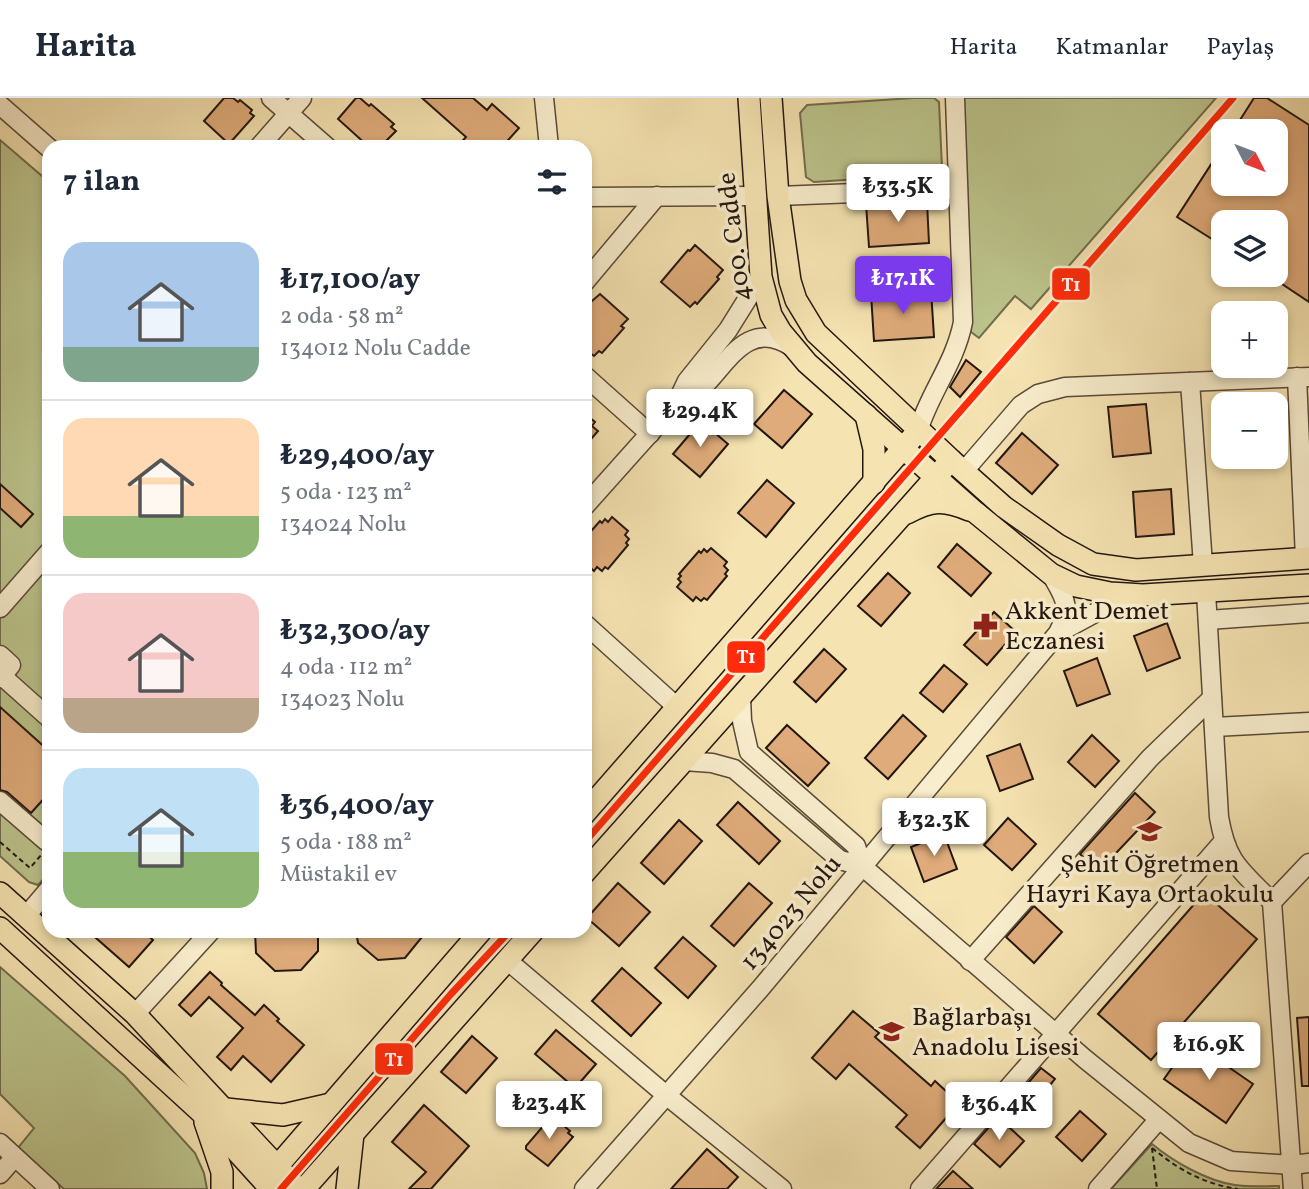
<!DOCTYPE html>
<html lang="tr">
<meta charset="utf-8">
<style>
body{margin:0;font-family:Vollkorn,serif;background:#f2f2f3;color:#1f2937;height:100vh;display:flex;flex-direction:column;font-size:26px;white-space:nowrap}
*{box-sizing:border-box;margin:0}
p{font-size:23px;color:#747a83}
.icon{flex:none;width:38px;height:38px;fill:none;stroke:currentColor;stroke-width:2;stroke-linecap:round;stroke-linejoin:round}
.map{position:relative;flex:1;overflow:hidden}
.sheet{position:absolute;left:42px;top:42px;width:550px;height:798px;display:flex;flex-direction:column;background:#fff;border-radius:21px;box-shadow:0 4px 10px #0003}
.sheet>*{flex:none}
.needle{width:46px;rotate:132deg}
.fabs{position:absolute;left:1211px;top:21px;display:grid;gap:14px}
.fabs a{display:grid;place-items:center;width:77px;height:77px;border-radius:14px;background:#fff;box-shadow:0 4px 10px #0003;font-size:35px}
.price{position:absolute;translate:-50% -60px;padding:0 16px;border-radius:7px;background:#fff;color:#222;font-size:23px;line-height:46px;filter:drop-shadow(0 2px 4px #0008)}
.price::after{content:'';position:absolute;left:50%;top:42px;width:21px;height:16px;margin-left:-10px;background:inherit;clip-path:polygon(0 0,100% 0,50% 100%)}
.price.current{background:#7c3aed;color:#fff}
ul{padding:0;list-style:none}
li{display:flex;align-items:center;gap:21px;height:175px;padding:0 21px}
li+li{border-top:2px solid #e0e1e3}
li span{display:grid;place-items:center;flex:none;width:196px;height:140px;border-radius:21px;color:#555}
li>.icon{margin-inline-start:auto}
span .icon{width:84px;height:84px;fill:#fffc;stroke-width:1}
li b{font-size:30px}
h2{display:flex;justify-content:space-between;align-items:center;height:84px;padding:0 21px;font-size:30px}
header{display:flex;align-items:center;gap:42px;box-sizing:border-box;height:98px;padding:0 35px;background:#fff;border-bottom:2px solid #e0e1e3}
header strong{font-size:33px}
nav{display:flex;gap:38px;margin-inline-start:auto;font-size:24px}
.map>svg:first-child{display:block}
.green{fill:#bcc48c;stroke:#706d4e;stroke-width:2}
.building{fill:#dfab7a;stroke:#231610;stroke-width:2}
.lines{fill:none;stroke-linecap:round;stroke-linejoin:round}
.minor-casing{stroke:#584938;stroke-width:21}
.major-casing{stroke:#231610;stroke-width:24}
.path{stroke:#231610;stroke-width:2;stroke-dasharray:5 3.5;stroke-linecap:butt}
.minor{stroke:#f8edcc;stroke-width:18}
.major{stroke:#f5e3b1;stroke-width:21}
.tram-1-casing{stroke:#f8edcc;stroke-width:12}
.tram-1{stroke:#ff2b0a;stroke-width:7}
.labels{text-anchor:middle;stroke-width:7;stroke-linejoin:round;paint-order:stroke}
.street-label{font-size:26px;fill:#231610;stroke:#f8edcc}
.poi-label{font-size:26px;fill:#231610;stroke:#f8edcc;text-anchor:start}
.line-badge{stroke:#f8edcc;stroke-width:2.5}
.badge-label{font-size:19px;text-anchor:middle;font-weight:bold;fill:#fff}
</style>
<header>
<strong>Harita</strong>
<nav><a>Harita</a><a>Katmanlar</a><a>Paylaş</a></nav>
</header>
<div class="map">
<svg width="1309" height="1091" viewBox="0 0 1309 1091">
<rect width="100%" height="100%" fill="#f5e3b1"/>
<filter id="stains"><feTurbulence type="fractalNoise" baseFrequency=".00286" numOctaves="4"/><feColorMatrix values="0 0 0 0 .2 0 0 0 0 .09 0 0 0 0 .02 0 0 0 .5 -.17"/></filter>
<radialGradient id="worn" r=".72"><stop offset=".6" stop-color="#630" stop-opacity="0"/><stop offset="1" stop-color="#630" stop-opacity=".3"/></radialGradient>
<g class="green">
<path d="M913,0H934L939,4L942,70L936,76L814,84L806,79L800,15L807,7Z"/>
<path d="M962,0H1216L1031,211L1015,198L979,240L971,234Z"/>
<path d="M0,42L49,84V775L38,787L29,784L0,758Z"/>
<path d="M0,869L125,978L195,1055L204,1075L207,1091H64L18,1050L34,1030L0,996Z"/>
<path d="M1152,1046C1174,1064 1207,1083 1235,1087C1249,1089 1264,1088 1279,1088V1091H1111Z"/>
</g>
<g class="building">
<path d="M224,0H233L238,4L240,2L252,12L250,15L254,18L229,46L204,23Z"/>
<path d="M356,0H360L369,8L371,6L394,26L391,29L396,33L386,43L394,49H369L338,21Z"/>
<path d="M422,0H473L487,12L492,6L519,30L502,49H457L466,39Z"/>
<path d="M1254,0H1267L1309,27V204L1276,182V124H1223V148L1177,119L1223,48V86H1276V33H1233Z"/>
<path d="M927,104L929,145L869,149L866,106Z"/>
<path d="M695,147L723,172L717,179L719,181L697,206L695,204L690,209L661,184L688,152L690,153Z"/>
<path d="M931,192L934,239L874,243L871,196Z"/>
<path d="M600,196L628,221L621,228L624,230L602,255L599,253L594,258L584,250V210Z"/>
<path d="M966,262L981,274L960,299L950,289Z"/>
<path d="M784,292L812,316L782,350L754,326Z"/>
<path d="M1146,306L1151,355L1113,359L1108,309Z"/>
<path d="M584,315L595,324L592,328L598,333L584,349Z"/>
<path d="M701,323L728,346L700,379L673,356Z"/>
<path d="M1022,335L1058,367L1032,396L996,365Z"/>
<path d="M767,382L794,405L766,439L738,415Z"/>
<path d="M0,386L33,416L21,429L0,410Z"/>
<path d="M1171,391L1174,436L1136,439L1133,394Z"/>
<path d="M612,419L628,433L625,437L629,441L626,445L628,447L608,471L605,469L602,473L597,469L594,473L584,464V441L600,423L602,425L605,421L608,424Z"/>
<path d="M957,446L991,475L971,498L938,469Z"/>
<path d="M711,450L727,464L724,468L728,472L725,476L727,478L707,502L704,500L701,503L696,499L693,503L677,489L681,484L678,481L681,478L679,476L699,453L701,455L704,451L707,454Z"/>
<path d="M888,475L910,495L881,528L858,508Z"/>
<path d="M994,514L1016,534L987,567L964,547Z"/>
<path d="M1167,525L1180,560L1147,573L1134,538Z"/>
<path d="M824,551L846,571L816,604L794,584Z"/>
<path d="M1097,560L1110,596L1077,608L1064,573Z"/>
<path d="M944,567L967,586L943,614L920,595Z"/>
<path d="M0,609L49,653V695L31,715L7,694L0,692Z"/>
<path d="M903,617L926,638L888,681L865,660Z"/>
<path d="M787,627L829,665L808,688L766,650Z"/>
<path d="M1092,637L1119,663L1095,689L1068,664Z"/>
<path d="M1020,646L1033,681L1000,693L987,658Z"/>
<path d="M1135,695L1155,714L1098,774L1080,756Z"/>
<path d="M738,704L780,743L759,766L717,727Z"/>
<path d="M1008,720L1036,746L1012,772L984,747Z"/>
<path d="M679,722L702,743L664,786L641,765Z"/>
<path d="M944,736L957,771L924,784L911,749Z"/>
<path d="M618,785L650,814L619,848L587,820Z"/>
<path d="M749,785L772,805L734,848L711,828Z"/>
<path d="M1204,795L1257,841L1151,962L1098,916Z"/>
<path d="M1034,808L1062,834L1034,865L1006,839Z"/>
<path d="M88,833H143L153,842L129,869Z"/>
<path d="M255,833H318V853L301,872L275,873L256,855Z"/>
<path d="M356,833H421L422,839L405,860L378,862L358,845Z"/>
<path d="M683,839L716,868L688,900L655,870Z"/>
<path d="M622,870L661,905L631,938L592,903Z"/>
<path d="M210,874L222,885L221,887L255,917L264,907L279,921L277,923L304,947L271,984L243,958L231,972L217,959L243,930L209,899L191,918L179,907Z"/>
<path d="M853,913L879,935L875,939L931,988L935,983L959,1005L920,1050L896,1029L907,1017L849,966L836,981L812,960Z"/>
<path d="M1309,919V988H1302L1297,920Z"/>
<path d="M556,932L596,966L575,990L535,956Z"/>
<path d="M472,938L497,960L466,995L441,974Z"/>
<path d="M1191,943L1253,986L1226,1025L1164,981Z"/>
<path d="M1041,970L1055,981L1036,1004L1022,992Z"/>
<path d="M424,1007L469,1048L431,1091H409L426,1074L392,1044Z"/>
<path d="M1080,1013L1106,1036L1082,1063L1056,1039Z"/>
<path d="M998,1019L1024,1043L1000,1069L974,1046Z"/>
<path d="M550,1020L554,1023L556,1021L570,1033L568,1035L573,1039L548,1068L526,1051V1048Z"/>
<path d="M707,1051L738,1079L727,1091H671Z"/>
<path d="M953,1073L973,1091H936Z"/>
</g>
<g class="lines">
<defs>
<g id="minor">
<path d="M271,0L327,49"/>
<path d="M544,0L549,49"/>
<path d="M0,7L49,50"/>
<path d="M259,49L302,0"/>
<path d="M778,98L958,91"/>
<path d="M584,99L754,98"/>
<path d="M584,185L657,98"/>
<path d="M584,277L650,336"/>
<path d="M1297,279L1305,460"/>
<path d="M1190,284L1203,467"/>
<path d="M676,306C684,302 693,298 700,292C727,267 747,219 792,249"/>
<path d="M918,333C930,294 955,265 963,224L955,0"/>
<path d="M964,373L1021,307L1038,296L1065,289L1309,279"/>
<path d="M584,409L676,306L687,283L728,232L761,179"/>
<path d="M1206,494L1219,719C1227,766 1241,772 1272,804"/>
<path d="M0,510L49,454"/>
<path d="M1208,522L1309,515"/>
<path d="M584,525L678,610"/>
<path d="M1058,535L1130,496"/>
<path d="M0,557L11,567L2,578"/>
<path d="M0,580L2,578L49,620"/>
<path d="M741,599L742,623L749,654L856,748L862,768"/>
<path d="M1214,629L1309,624"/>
<path d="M684,663L712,665L734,671L840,762L862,768L1085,961L1189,1045L1231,1063L1292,1067L1309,1065"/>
<path d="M0,703L46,743L49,739"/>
<path d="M26,818L49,791"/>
<path d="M507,862L666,997L782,1091"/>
<path d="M970,863L1150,660L1212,600"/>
<path d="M135,916L211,833"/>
<path d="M0,1045L50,1091"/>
<path d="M0,1076L14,1060"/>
<path d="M584,1091L760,891L1058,535C1072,507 1065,501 1051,476"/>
<path d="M920,1091L1223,744"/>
<path d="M1098,1091L1159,1021"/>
<path d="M1293,1091L1272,804L1309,765"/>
</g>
<g id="major">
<path d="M749,0L761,179L771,217L781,234L807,265L975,414L1051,476L1076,488L1110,495L1143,497L1309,487"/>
<path d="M866,317L874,351V385"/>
<path d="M951,362L1004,409L1058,447L1093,466L1136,472L1309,460"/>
<path d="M907,415C931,402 944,401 969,412"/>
<path d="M584,716L912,340"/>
<path d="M584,775L951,362L816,235L796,202L790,183L778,98L771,0"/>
<path d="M0,795L135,916L298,1091"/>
<path d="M0,830L202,1015L271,1091"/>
<path d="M226,1011L283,1017L331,1006"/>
<path d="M205,1024L222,1074V1091"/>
<path d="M269,1078L481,833"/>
<path d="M304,1091L533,833"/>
<path d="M347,1091L353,1036"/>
</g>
</defs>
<use href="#minor" class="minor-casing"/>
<use href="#major" class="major-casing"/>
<g class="path">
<path d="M0,744L30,770L42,756"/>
<path d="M1152,1050C1179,1072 1204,1086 1238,1091"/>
<path d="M1152,1050L1157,1091"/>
</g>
<use href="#minor" class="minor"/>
<use href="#major" class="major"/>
<defs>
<g id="tram-1">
<path d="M584,745L1233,0"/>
<path d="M281,1091L451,896L510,833"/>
</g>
</defs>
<use href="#tram-1" class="tram-1-casing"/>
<use href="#tram-1" class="tram-1"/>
</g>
<defs>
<symbol id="pharmacy-bare" viewBox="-9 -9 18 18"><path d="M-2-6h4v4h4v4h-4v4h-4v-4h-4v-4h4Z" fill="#8f2418" stroke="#f8edcc" stroke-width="2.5" paint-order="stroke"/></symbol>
<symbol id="school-bare" viewBox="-9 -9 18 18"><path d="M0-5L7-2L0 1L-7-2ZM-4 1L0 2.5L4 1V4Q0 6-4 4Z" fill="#8f2418" stroke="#f8edcc" stroke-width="2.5" paint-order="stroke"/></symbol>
</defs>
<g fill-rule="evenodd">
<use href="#pharmacy-bare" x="968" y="510" width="35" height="35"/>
<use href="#school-bare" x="1132" y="716" width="35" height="35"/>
<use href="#school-bare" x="874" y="916" width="35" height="35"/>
</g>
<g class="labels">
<g class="street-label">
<text transform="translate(733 139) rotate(-97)" y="9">400. Cadde</text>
<text transform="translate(790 814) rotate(-50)" y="9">134023 Nolu</text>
</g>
<g class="poi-label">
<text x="1005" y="521">Akkent Demet<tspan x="1005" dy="30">Eczanesi</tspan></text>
<text x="1150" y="774" text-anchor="middle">Şehit Öğretmen<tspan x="1150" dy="30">Hayri Kaya Ortaokulu</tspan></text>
<text x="912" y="927">Bağlarbaşı<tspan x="912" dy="30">Anadolu Lisesi</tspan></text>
</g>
</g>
<g class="line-badge">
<rect x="1051" y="169" width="40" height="34" rx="7" fill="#ff2b0a"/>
<rect x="726" y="542" width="40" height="34" rx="7" fill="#ff2b0a"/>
<rect x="374" y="944" width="40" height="34" rx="7" fill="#ff2b0a"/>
</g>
<g class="badge-label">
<text x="1071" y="193">T1</text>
<text x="746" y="565">T1</text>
<text x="394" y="968">T1</text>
</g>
<rect width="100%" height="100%" filter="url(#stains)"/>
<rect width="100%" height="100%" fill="url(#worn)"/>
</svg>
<div class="fabs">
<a><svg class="needle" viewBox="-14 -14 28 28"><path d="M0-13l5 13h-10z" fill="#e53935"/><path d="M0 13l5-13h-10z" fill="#747a83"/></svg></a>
<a><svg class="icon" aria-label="layers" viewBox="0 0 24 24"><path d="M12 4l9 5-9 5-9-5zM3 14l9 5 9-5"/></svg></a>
<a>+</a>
<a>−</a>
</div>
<b class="price" style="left:898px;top:126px">₺33.5K</b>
<b class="price current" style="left:903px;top:218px">₺17.1K</b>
<b class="price" style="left:700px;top:351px">₺29.4K</b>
<b class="price" style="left:934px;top:760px">₺32.3K</b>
<b class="price" style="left:1209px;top:984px">₺16.9K</b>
<b class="price" style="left:549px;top:1043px">₺23.4K</b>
<b class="price" style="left:999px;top:1044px">₺36.4K</b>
<section class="sheet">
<h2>7 ilan<svg class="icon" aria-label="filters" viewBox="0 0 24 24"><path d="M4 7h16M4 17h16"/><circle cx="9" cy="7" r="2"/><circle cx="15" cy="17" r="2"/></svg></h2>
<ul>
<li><span style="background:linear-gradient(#a9c7e8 75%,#7fa58c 0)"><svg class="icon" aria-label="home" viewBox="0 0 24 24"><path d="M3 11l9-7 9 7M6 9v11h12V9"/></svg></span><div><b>₺17,100/ay</b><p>2 oda · 58 m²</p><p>134012 Nolu Cadde</p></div></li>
<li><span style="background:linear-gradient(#ffd9b3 70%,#8fb573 0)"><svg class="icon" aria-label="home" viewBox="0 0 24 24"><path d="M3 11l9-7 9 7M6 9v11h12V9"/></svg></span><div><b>₺29,400/ay</b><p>5 oda · 123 m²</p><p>134024 Nolu</p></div></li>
<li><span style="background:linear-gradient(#f6c9c9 75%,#b9a48a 0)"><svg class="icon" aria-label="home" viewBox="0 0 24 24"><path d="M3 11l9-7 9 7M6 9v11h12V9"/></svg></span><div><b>₺32,300/ay</b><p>4 oda · 112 m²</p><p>134023 Nolu</p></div></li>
<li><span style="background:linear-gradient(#bfe0f5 60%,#8fb573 0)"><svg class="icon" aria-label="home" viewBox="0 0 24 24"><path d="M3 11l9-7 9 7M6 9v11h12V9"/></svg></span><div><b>₺36,400/ay</b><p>5 oda · 188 m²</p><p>Müstakil ev</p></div></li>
</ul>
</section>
</div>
